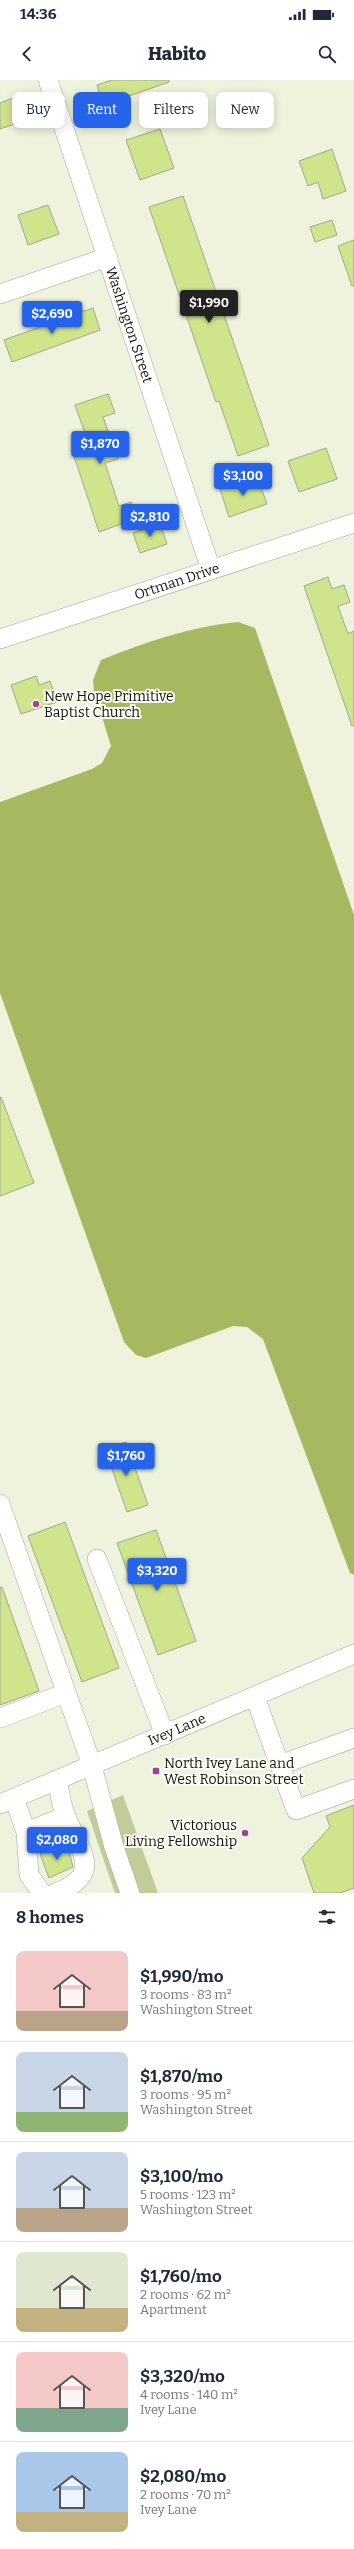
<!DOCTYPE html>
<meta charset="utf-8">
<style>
body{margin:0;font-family:Bitter,serif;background:#f2f2f3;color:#1f2937;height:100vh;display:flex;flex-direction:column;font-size:15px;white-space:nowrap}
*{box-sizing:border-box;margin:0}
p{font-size:13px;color:#747a83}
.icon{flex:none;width:22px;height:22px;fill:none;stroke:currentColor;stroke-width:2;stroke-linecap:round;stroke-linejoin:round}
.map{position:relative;height:1813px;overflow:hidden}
.details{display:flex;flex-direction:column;background:#fff;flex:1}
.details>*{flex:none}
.hud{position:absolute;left:12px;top:12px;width:330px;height:36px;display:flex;gap:8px}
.price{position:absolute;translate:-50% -34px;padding:0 9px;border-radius:4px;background:#2563eb;color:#fff;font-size:13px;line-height:26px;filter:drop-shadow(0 1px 2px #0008)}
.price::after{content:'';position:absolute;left:50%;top:24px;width:12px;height:9px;margin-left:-6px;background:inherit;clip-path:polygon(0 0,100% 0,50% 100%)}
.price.active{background:#222;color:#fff}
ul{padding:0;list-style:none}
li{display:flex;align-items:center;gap:12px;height:100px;padding:0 16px}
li+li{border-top:1px solid #e0e1e3}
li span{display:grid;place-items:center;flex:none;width:112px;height:80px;border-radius:8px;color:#555}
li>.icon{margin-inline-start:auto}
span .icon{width:48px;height:48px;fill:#fffc;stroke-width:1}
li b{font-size:17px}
h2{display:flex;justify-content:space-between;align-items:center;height:48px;padding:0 16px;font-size:17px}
.tag{padding:0 14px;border-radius:8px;background:#fff;box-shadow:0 2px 10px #0003;font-size:14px;line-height:36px}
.tag.active{background:#2563eb;color:#fff}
.status{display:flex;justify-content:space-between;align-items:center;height:28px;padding:0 20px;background:#fff;direction:ltr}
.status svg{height:11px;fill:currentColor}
header{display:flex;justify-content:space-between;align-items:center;height:52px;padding:0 16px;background:#fff;font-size:18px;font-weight:800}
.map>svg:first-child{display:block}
.green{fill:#c0cd99}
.water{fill:#a6b961}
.building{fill:#d0e48b;stroke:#a2a792}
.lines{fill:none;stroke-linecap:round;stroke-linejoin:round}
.minor-casing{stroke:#a3a993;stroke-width:20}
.minor{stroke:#fff;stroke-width:19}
.poi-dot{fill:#a53ea1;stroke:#fcfff5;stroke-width:1.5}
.labels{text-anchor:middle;stroke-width:4;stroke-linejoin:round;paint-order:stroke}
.street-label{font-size:14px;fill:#14160e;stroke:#fcfff5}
.poi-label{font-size:14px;fill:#14160e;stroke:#fcfff5;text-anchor:start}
</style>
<div class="status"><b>14:36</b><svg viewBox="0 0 49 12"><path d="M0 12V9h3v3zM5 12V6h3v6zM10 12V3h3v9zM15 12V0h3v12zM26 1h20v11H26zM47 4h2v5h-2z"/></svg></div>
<header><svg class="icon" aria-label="back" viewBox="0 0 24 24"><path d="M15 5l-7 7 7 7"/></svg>Habito<svg class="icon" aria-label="search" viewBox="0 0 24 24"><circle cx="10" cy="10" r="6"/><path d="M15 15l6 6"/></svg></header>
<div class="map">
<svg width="354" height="1813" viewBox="0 0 354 1813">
<rect width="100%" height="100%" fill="#edf3dc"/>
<path class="green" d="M123,1715L158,1813H115L87,1731Z"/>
<path class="water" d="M238,542L255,548L354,835V1495L350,1493L263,1259L247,1247L233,1246L146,1278L136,1275L124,1262L0,913V722L92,689L102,683L111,666L94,611L93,600L101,580C145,562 189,547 238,542Z"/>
<g class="building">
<path d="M112,0H169V2L103,25L97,5Z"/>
<path d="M21,15L30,39L0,49V23Z"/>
<path d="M160,49L174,88L140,100L126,60Z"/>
<path d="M332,69L346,111L323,119L318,102L308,106L299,81Z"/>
<path d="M183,116L269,365L238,376L219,321L216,322L149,127Z"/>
<path d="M48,125L59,154L28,165L18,135Z"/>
<path d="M332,140L337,155L315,162L310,147Z"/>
<path d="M354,160V206H352L338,166Z"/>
<path d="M93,228L100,250L12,282L4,260Z"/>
<path d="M108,314L115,333L103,337L118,379L105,383L119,426L131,422L137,438L99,452L73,373L90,367L75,325Z"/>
<path d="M326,368L337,399L299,412L288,381Z"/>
<path d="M257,396L267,424L229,437L220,409Z"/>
<path d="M160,444L167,464L140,473L133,453Z"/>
<path d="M328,497L332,509L344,505L350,522L338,526L348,554L354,551V645L352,646L304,506Z"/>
<path d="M36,596L39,605L50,601L57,622L21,634L11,605Z"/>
<path d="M1,1017L34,1103L0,1116V1018Z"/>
<path d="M126,1362L148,1425L127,1432L105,1369Z"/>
<path d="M65,1442L119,1588L82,1602L28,1456Z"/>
<path d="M156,1450L196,1561L158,1575L117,1463Z"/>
<path d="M0,1507H2L39,1611L0,1625Z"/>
<path d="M354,1725V1808L340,1813H314L302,1778L330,1747L326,1736Z"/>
<path d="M67,1764L73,1787L49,1798L40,1774Z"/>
</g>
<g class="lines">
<defs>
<g id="minor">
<path id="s1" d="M48,0L211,490"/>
<path d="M0,214L108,177"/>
<path id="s2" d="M0,559L354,443"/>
<path d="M0,1424L92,1686L114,1767L130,1813"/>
<path d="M97,1479L165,1655"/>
<path d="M255,1617L296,1730L354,1709"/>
<path d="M0,1638L66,1613"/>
<path d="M280,1685L354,1658"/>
<path d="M14,1718L26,1752L29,1795L42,1813"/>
<path id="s3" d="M0,1724L354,1574"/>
<path d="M26,1752L66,1736"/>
<path d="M55,1813C104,1795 81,1772 66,1737C61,1726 60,1712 57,1700"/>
</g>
</defs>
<use href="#minor" class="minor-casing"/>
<use href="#minor" class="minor"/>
</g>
<g class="poi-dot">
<circle cx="36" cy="624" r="4"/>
<rect x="152" y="1687" width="8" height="8" rx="2"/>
<circle cx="245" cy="1753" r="4"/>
</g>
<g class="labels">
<g class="street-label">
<text dy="5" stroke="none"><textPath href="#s1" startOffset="258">Washington Street</textPath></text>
<text dy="5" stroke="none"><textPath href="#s2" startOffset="186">Ortman Drive</textPath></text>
<text dy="5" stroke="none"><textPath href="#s3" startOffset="192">Ivey Lane</textPath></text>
</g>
<g class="poi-label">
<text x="44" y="621">New Hope Primitive<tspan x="44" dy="16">Baptist Church</tspan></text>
<text x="164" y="1688">North Ivey Lane and<tspan x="164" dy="16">West Robinson Street</tspan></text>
<text x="237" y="1750" text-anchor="end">Victorious<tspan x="237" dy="16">Living Fellowship</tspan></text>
</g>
</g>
</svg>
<b class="price active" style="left:209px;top:244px">$1,990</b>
<b class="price" style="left:52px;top:255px">$2,690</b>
<b class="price" style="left:100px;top:385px">$1,870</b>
<b class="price" style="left:243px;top:417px">$3,100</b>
<b class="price" style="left:150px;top:458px">$2,810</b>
<b class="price" style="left:126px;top:1397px">$1,760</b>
<b class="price" style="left:157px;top:1512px">$3,320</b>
<b class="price" style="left:57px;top:1781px">$2,080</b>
<div class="hud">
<a class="tag">Buy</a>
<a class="tag active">Rent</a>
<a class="tag">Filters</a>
<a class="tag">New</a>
</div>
</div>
<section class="details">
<h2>8 homes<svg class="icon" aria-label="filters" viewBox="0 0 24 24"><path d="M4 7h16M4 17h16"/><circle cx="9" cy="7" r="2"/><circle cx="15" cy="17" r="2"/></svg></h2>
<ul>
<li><span style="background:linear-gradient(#f6c9c9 75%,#b9a48a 0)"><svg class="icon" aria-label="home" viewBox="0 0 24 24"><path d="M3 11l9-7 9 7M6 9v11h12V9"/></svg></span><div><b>$1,990/mo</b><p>3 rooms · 83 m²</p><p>Washington Street</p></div></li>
<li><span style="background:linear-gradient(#c9d6e8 75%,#8fb573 0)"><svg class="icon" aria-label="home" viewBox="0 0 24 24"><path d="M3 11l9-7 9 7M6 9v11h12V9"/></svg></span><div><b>$1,870/mo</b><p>3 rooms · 95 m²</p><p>Washington Street</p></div></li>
<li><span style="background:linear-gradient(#c9d6e8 70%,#b9a48a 0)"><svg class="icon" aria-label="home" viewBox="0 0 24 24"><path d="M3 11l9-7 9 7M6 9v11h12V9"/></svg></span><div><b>$3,100/mo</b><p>5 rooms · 123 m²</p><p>Washington Street</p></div></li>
<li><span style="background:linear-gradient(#dfe7d0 70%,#c2b280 0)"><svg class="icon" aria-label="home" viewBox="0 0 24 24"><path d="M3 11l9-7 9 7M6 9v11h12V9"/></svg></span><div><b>$1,760/mo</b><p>2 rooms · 62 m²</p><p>Apartment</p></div></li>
<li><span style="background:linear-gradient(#f6c9c9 70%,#7fa58c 0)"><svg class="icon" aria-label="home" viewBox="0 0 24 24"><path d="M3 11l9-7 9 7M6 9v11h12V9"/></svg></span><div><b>$3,320/mo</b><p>4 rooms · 140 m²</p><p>Ivey Lane</p></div></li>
<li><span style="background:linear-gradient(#a9c7e8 75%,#c2b280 0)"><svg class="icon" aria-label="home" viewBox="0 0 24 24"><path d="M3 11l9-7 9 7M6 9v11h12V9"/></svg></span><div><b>$2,080/mo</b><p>2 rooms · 70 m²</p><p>Ivey Lane</p></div></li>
</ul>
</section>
